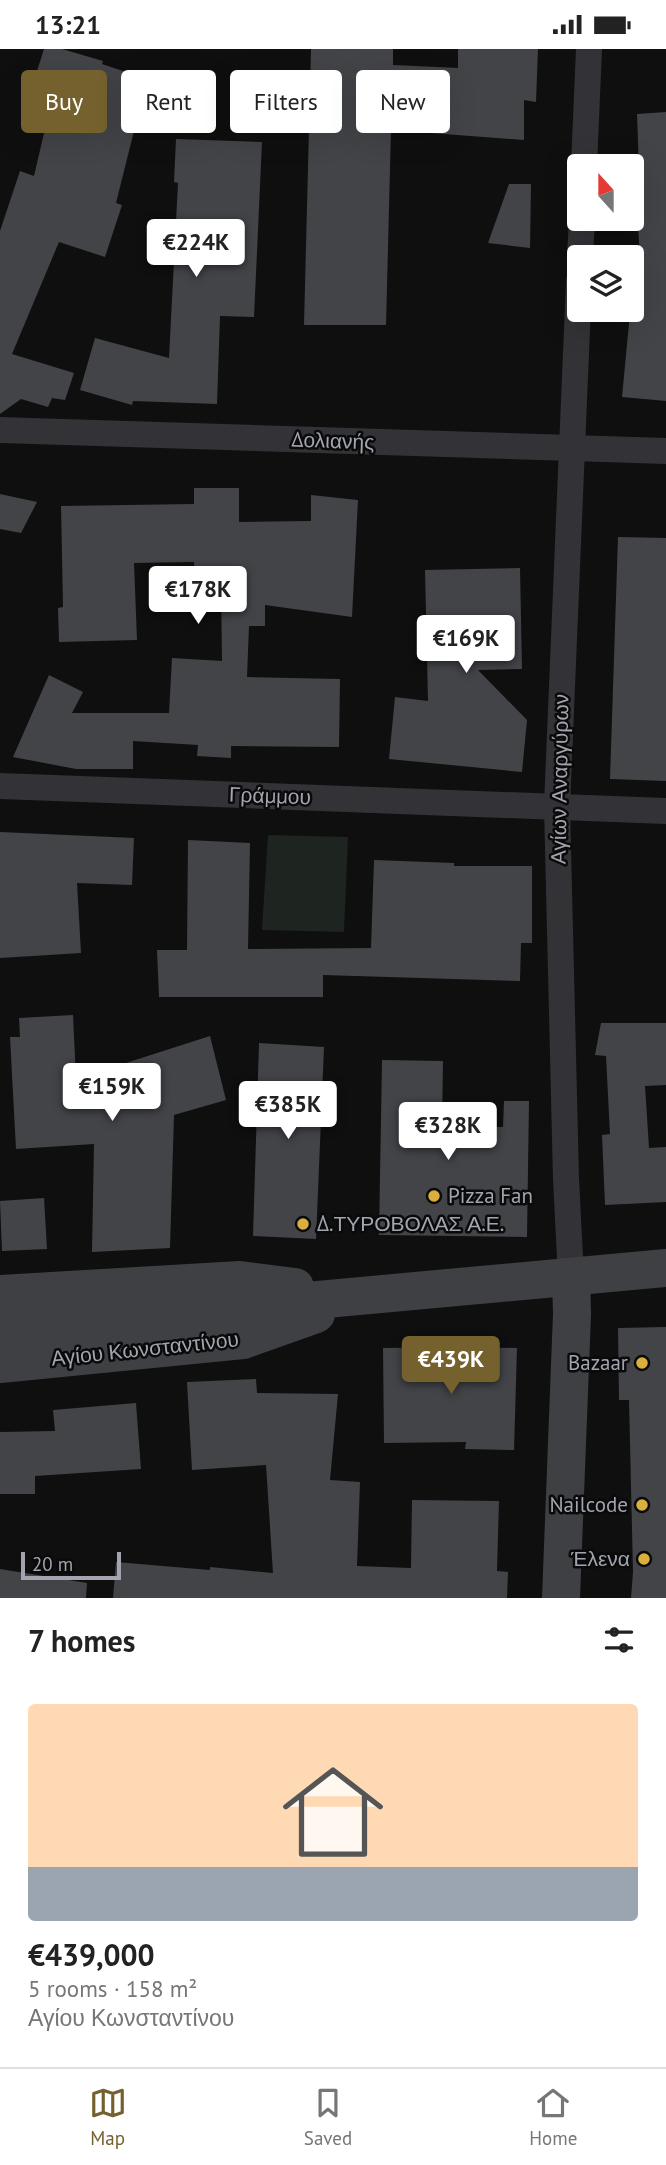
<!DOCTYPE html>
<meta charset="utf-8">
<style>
body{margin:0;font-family:"PT Sans",sans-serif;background:#f6f6f6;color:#222;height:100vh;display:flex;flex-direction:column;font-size:26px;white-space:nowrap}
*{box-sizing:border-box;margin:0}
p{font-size:23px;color:#767676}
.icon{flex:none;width:38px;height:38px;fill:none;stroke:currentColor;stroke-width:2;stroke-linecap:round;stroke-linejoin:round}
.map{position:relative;height:1549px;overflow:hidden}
.drawer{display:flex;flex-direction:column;background:#fff;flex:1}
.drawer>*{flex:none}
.hud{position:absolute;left:21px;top:21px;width:625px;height:63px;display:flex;gap:14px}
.needle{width:46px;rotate:339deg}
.controls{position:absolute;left:567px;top:105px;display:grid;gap:14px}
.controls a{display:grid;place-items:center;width:77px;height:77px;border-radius:7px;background:#fff;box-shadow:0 7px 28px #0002;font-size:35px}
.scale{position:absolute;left:21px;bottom:18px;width:100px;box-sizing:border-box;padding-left:7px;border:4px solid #a2a5af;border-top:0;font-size:19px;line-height:24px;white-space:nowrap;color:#a2a5af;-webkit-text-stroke:5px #0a0a0b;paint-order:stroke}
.price{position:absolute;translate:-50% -60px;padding:0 16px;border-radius:7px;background:#fff;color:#222;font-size:23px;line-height:46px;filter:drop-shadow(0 2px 4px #0008)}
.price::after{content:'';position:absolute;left:50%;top:42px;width:21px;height:16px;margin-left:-10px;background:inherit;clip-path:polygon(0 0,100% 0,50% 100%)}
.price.current{background:#75612e;color:#fff}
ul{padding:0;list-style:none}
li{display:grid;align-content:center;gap:14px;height:371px;padding:0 28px}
li span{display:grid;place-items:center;height:217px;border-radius:7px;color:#555}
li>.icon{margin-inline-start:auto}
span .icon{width:126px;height:126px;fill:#fffc;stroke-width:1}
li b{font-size:30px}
h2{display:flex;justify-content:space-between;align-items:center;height:84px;padding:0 28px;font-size:30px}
.pill{padding:0 24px;border-radius:7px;background:#fff;box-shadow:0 7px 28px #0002;font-size:24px;line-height:63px}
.pill.current{background:#75612e;color:#fff}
.status{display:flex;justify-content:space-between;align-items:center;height:49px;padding:0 35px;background:#fff;direction:ltr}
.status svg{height:19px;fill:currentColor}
.tab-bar{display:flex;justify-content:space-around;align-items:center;height:98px;border-top:2px solid #e0e0e0;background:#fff;font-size:19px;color:#767676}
.tab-bar a{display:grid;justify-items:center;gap:4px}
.tab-bar .current{color:#75612e}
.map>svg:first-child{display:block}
.green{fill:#1e241f}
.building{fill:#434448}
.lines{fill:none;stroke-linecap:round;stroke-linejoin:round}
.street{stroke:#333337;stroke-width:26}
.secondary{stroke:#3f4044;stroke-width:38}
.poi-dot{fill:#daaf3d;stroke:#0a0a0b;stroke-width:2.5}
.labels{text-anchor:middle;stroke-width:5;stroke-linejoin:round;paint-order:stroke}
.street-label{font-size:21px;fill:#a2a5af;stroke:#0a0a0b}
.poi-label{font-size:21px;fill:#a2a5af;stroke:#0a0a0b;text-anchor:end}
</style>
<div class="status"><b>13:21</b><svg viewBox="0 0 49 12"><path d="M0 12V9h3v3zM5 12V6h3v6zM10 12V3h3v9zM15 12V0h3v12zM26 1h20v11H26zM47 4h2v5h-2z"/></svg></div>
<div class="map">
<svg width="666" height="1549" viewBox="0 0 666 1549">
<rect width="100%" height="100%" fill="#0f0f10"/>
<path class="green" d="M268,786L348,788L344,883L262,881Z"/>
<g class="building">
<path d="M44,0H62L103,12L102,15L147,30L116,154L122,156L105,208L59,193L12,305L74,324L65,351L52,349L48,358L21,350L0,365V182L20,122L34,127L48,67L25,60Z"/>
<path d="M311,0H393V16L458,19V0H538L536,53L524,51V91L391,81L386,276H304Z"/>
<path d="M666,63V352L622,348L634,222H641L636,148L640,147L637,65Z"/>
<path d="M176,90L262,93L254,268L220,267L217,355L133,352L132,356L80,341L95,289L169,309L178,134L174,133Z"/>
<path d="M509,135H531L530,199L488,194Z"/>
<path d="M194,439H239V473L311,472V446L358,451L352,568L265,556V577H249L247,628L340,630L339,698L231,697V709L197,707L198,696L133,692V720H76L13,708L49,626L83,643L72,664H169L172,609L222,612L221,541H195L194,513L134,514L137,591L59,593L58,559L63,558L61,457L194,455Z"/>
<path d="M0,445L37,453L21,484L0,480Z"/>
<path d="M618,488L666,489V732L610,730Z"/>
<path d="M520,519L522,620L478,621L527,671L522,723L389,710L395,648L428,652L425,521Z"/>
<path d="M0,783L134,789L132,836L77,834L81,904L0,909Z"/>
<path d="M188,791L250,794L248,900L371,899L374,811L454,814V817H532V894H521L520,932L323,926V948H159L157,901H187Z"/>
<path d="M73,966L76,1030L210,987L226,1051L174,1066L170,1199L92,1203L94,1095L16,1100L10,988H20L19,969Z"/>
<path d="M601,974H666V1036L645,1037L649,1099L666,1098V1153L605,1156L602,1086L610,1085L606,1007L595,1006Z"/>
<path d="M259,994L324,998L316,1190L253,1187Z"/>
<path d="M382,1011L443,1012L442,1077L503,1078L504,1052H529L527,1188L379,1186Z"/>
<path d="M44,1149L47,1200L2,1202L0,1152Z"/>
<path d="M666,1278V1549H631L633,1523L629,1351H619L618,1279Z"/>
<path d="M460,1298L517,1299L514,1401L465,1400L466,1393L384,1394L383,1299Z"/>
<path d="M256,1330L257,1344L338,1345L330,1431L360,1433L357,1517L411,1519L412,1451L499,1452L497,1522L508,1523L507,1549H113L116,1513L210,1521V1518L273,1524L266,1416L192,1421L187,1333Z"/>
<path d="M136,1354L141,1420L35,1427V1445H0V1383L55,1382L53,1361Z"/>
<path d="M0,1520L87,1534L86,1549H0Z"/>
</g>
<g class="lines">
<g class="street">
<path d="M584,117L589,0"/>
<path d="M580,208L582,170"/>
<path d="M0,381L666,402"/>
<path d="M0,737L666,762"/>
<path d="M571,1228L566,1130L557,757L579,232"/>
</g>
<g class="secondary">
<path d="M0,1245L240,1231L295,1238"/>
<path d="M0,1280L666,1219"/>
<path d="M0,1315L243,1291L316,1265"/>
<path d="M561,1549L572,1265L571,1228"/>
</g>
</g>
<g class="poi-dot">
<circle cx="434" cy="1147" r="7"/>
<circle cx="303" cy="1175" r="7"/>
<circle cx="642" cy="1314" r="7"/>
<circle cx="642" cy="1456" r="7"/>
<circle cx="644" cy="1510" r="7"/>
</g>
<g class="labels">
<g class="street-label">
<text transform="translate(333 392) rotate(2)" y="7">Δολιανής</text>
<text transform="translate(560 730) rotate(-89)" y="7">Αγίων Αναργύρων</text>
<text transform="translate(270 747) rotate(2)" y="7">Γράμμου</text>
<text transform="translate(145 1300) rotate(-6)" y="7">Αγίου Κωνσταντίνου</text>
</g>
<g class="poi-label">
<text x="448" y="1154" text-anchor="start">Pizza Fan</text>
<text x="317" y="1182" text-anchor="start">Δ.ΤΥΡΟΒΟΛΑΣ Α.Ε.</text>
<text x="628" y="1321">Bazaar</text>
<text x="628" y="1463">Nailcode</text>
<text x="630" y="1517">Έλενα</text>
</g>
</g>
</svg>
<div class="controls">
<a><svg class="needle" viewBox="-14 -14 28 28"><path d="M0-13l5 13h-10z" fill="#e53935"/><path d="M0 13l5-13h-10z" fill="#767676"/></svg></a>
<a><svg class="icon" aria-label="layers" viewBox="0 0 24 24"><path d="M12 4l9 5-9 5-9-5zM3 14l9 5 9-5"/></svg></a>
</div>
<div class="scale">20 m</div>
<b class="price" style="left:196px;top:230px">€224K</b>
<b class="price" style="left:198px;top:577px">€178K</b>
<b class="price" style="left:466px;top:626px">€169K</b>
<b class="price" style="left:112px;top:1074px">€159K</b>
<b class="price" style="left:288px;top:1092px">€385K</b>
<b class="price" style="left:448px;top:1113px">€328K</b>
<b class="price current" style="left:451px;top:1347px">€439K</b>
<div class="hud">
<a class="pill current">Buy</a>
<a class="pill">Rent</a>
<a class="pill">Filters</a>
<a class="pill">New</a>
</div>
</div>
<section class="drawer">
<h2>7 homes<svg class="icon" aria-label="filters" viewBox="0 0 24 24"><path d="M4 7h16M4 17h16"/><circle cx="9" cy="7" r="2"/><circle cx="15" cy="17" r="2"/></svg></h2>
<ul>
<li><span style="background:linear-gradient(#ffd9b3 75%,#9aa5b1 0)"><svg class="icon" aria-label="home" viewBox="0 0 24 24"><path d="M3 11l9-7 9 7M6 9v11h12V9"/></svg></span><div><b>€439,000</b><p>5 rooms · 158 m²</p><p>Αγίου Κωνσταντίνου</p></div></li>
</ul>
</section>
<nav class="tab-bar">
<a class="current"><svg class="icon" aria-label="map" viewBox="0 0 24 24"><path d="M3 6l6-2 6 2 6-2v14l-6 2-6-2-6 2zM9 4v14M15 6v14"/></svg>Map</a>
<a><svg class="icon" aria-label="saved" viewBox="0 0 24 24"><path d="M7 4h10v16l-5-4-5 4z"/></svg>Saved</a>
<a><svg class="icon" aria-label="home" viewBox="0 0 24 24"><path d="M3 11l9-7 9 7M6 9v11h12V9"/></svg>Home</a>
</nav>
